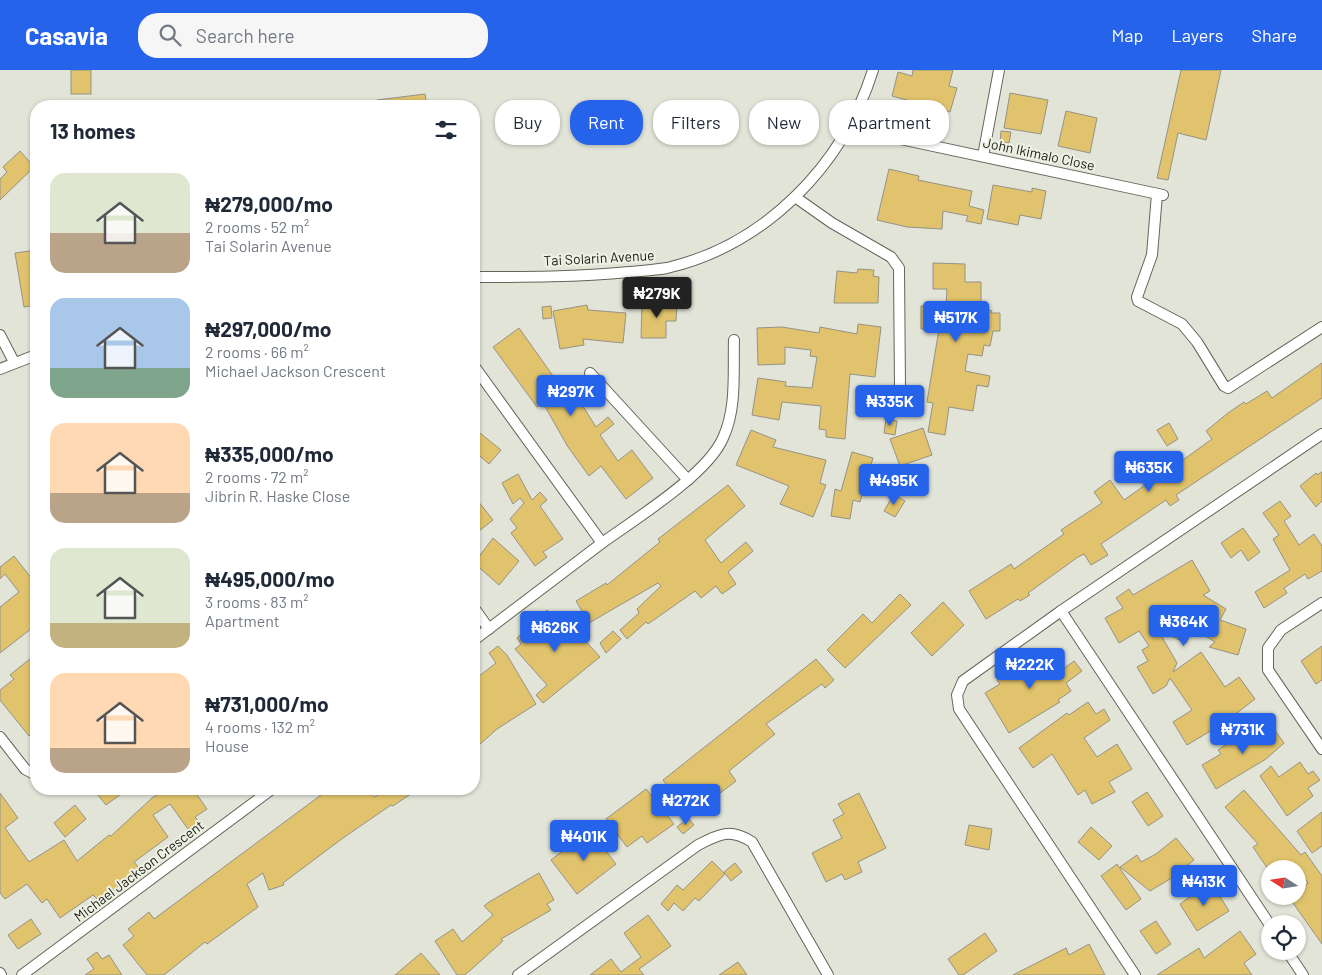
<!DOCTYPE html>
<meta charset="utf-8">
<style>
body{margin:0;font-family:Barlow,sans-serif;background:#f6f6f7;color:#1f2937;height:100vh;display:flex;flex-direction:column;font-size:19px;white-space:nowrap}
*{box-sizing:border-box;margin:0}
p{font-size:16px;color:#747a83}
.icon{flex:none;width:28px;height:28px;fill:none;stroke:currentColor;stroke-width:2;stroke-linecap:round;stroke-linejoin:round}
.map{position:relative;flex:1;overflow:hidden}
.drawer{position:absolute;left:30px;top:30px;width:450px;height:695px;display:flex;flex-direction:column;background:#fff;border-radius:20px;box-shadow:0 1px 4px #0004}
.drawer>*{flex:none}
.top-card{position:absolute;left:495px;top:30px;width:475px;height:45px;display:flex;gap:10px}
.needle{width:32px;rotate:282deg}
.buttons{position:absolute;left:1261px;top:790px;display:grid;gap:10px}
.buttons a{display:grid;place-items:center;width:45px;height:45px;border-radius:50%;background:#fff;box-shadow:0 1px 4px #0004;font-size:25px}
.price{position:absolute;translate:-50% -42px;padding:0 11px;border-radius:5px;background:#2563eb;color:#fff;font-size:16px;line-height:32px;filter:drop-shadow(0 1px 2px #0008)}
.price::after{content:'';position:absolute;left:50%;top:30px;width:15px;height:11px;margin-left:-8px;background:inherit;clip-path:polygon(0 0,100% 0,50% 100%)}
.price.active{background:#222;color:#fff}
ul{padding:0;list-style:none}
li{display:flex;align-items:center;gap:15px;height:125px;padding:0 20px}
li span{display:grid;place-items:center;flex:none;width:140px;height:100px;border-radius:15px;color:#555}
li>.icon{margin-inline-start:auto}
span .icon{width:60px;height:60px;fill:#fffc;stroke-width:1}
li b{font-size:21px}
h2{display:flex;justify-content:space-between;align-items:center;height:60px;padding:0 20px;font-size:21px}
.pill{padding:0 18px;border-radius:20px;background:#fff;box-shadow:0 1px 4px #0004;font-size:18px;line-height:45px}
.pill.active{background:#2563eb;color:#fff}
header{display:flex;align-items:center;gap:30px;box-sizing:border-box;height:70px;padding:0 25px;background:#2563eb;color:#fff}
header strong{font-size:24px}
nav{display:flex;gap:28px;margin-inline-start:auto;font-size:18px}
.search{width:350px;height:45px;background:#f6f6f7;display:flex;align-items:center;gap:12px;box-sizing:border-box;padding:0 18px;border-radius:20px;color:#747a83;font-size:19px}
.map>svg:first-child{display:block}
.building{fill:#e0c36c;stroke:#969287}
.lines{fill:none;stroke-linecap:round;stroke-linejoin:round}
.street-casing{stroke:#63655a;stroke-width:12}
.street{stroke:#fff;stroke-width:10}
.labels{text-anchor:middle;stroke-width:4;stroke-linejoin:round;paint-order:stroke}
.street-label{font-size:14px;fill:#1a1b16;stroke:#eff1e4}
</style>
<header>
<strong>Casavia</strong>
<div class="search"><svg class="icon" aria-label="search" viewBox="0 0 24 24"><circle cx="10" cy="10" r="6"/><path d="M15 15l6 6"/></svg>Search here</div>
<nav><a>Map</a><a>Layers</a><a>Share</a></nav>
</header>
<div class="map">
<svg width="1322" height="905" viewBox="0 0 1322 905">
<rect width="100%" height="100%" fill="#e1e4d7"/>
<g class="building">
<rect x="71" y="0" width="20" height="24"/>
<path d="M913,0H953L949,16L957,18L950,42L892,26L898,2L912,6Z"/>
<path d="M1181,0H1221L1206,70L1178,63L1168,110L1157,108Z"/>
<path d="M1010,23L1048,30L1041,64L1004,58Z"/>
<path d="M425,24L427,36H377V30Z"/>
<path d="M1066,41L1097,48L1090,83L1058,76Z"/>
<path d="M1001,61L1011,62L1009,73L1000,72Z"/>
<path d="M20,81L34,97L0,130V109L7,102L3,97Z"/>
<path d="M889,99L919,106L918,110L972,121L969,136L984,140L981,154L966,151L968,146L943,141L942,159L907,157L877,150Z"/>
<path d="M993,115L1032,122V118L1046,121L1041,149L1020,145L1018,155L987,149Z"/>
<path d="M36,180V235L24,237L15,183Z"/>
<path d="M933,193L965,194V212H981V238L992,241L991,243H1000V261H993L990,276L984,275L982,286L968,284L965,301L990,306L988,317L977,315L973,341L949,337L945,365L928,362L933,333L927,332L939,259H921V236H946L947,219H933Z"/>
<path d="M858,199L874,200L873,206L879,207L878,233H834L837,201L857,203Z"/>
<path d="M642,233L677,234L676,251H666V268H641Z"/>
<path d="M587,235L588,240L626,243L623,273L583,269L584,275L560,279L553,241Z"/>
<path d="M551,236L552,248L543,249L542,237Z"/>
<path d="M858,254L881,257L875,307L850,304L845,369L826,367V360L819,359L821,336L782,332L779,350L752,345L758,308L786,312L785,316L812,318L817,287L810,286L811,280L785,277V294L758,295L757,258L782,257L819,263L820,257L857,264Z"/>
<path d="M519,258L568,327L574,322L596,357L608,347L614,354L600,365L618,391L632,380L653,408L626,429L601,396L589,406L568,377L543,333L537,337L493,277Z"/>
<path d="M1322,293V328L1176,425L1179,430L1170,436L1166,430L1101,474L1108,485L1091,495L1084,484L1078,487L1028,523L1030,525L1020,531L1018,529L986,549L969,521L1011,494L1014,499L1064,464L1061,460L1102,433L1094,422L1110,410L1124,430L1148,413L1145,408L1179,384L1183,390L1212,369L1206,361L1228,343L1244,332L1246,334L1267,321L1272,328Z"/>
<path d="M886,349L897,351L895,365L884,363Z"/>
<path d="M1169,353L1178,369L1167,376L1157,360Z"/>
<path d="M923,358L932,385L900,396L890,369Z"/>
<path d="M751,360L776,370L773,377L826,390L820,413L826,415L813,447L780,434L789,416L736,395Z"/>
<path d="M480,363L501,380L489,394L474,381V371Z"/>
<path d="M852,382L873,388L860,432L853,430L850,449L831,446L835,419L841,421Z"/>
<path d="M1322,402V431L1316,437L1300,416L1316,403L1317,405Z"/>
<path d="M518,404L532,430L540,422L547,430L540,436L563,469L543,482L547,487L535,496L511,463L517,458L510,449L524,433L520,428L513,434L502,413Z"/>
<path d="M728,415L745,436L705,470L721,493L746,472L753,481L728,502L736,514L722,524L716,516L701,528L695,521L648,554L646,552L627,569L620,560L639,543L637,539L661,516L658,513L589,553L576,531L606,513L607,515L660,472L658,469Z"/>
<path d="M894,424L905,431L895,447L884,441Z"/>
<path d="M474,426L493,450L474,465Z"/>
<path d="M1280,431L1291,446L1284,451L1299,475L1314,464L1322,476V501L1308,509L1305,504L1284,518L1287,523L1264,538L1255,522L1290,500L1273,469L1279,465L1263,443Z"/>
<path d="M1243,458L1260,482L1248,491L1241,480L1231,488L1221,473Z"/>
<path d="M493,468L519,491L499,515L474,493Z"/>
<path d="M14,486L36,514V555L0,583V537L19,522L5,504L0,509V497Z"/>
<path d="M1192,490L1210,521L1203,525L1226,539L1220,550L1246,559L1238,585L1209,577L1215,572L1193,558L1186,573L1158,560L1177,593L1173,602L1201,582L1225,617L1239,607L1255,629L1224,653L1187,675L1173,652L1192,640L1170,608L1166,616L1153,624L1137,597L1148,591L1142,580L1149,576L1139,561L1119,573L1105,548L1123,538L1116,528L1129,519L1133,525Z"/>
<path d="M900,524L911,535L845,598L827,580L863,544L872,553Z"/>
<path d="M943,532L964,555L932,586L911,563Z"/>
<path d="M547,540L555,549L561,544L600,587L543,633L536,625L547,615L515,579L521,574L517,568Z"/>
<path d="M613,561L621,569L606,583L600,573Z"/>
<path d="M498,576L507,585L536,634L497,659L478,676L474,671V610L496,593L489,583Z"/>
<path d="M1322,576V610L1316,614L1301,591Z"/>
<path d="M1044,580L1059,602L1074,591L1082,601L1066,613L1071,621L1058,630L1060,632L1009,663L985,623L1000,614L997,610Z"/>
<path d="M36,584V660L29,666L0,630V620L14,609L10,605Z"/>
<path d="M816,589L834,610L825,618L822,614L766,654L775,664L729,701L736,711L690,746L663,710Z"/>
<path d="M1088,632L1096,644L1104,639L1110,650L1084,668L1097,687L1117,674L1132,699L1109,712L1115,722L1092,734L1085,720L1078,725L1052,684L1033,698L1019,678L1067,643L1069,645Z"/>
<path d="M1268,651L1284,673L1266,689L1216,719L1202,695L1221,684L1218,680L1231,671L1233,674Z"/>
<path d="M1300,692L1308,704L1313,701L1320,710L1308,718L1313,726L1287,746L1260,706L1271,696L1279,707Z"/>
<path d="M93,719H128L106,735Z"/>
<path d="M167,719H193L207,739L195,747L203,757L193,766L170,734L153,745L168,767L134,792L141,800L133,808L130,805L101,833L93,825L60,848L47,829L42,833L27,814L5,829L0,823V723L18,748L5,758L29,792L64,770L77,791L109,765L111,766L152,728Z"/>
<path d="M329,719H369L375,727L387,719H418L393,736L391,735L343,768L283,813L284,815L269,820L263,803L247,814L258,837L207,874L205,872L164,905H147L123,875L134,866L128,859L149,842L154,849Z"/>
<path d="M646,719L674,754L647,773L642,766L627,777L606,749Z"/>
<path d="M1244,720L1301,785L1305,782L1322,806V874L1288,826H1298V821L1308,813L1295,794L1289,799H1268L1253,777L1258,774L1225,737Z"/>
<path d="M1147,722L1163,746L1148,756L1132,732Z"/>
<path d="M859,723L886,778L858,792L862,802L845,810L842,804L826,812L812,783L842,768L833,750L844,744L838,734Z"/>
<path d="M75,735L86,749L65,767L54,753Z"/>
<path d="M1322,742V776L1312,783L1297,761Z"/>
<path d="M688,748L694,755L683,764L677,757Z"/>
<path d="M969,755L992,759L989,780L965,775Z"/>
<path d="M1091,757L1112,776L1099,790L1078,772Z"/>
<path d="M590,760L616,794L577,824L551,790Z"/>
<path d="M1176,768L1194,790L1170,809L1150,821L1120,797L1137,785L1141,792L1156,784Z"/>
<path d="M712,791L725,804L699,831L695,828L683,841L674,833L668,841L661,834L677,815L683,820Z"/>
<path d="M735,793L742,802L731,811L724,802Z"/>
<path d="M1117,794L1141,829L1126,840L1101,806Z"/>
<path d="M539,803L554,830L547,834L551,840L501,869L503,871L465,905H457L435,871L453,859L462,872L493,845L484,836L489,832Z"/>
<path d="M1211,812L1229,841L1197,861L1180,834Z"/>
<path d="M648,845L671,876L639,899L644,905H590L611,889L621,902L641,887L624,863Z"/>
<path d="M31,849L41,864L18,879L8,865Z"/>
<path d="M1156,851L1171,874L1156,884L1140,861Z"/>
<path d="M1240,861L1256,884L1244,893L1252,905H1157L1199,878L1204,888Z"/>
<path d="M985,863L997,881L963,905H959L948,889Z"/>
<path d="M1089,874L1105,905H1013L1066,878L1069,885Z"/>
<path d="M97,882L102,889L109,885L122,905H85L94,899L87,889Z"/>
<path d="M421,883L440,905H395Z"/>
<path d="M738,892L747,905H719Z"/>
</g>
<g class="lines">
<defs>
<g id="street">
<path d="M849,58L1163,125"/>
<path d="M983,86L999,0"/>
<path d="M1157,124L1152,185L1137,227L1138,231L1182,254L1197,272L1224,316L1228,318L1322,257"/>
<path d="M795,127L832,153L891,187L899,198L900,320L898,325H872"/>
<path d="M474,207C525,207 578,207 629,202C641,201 655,200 667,198C765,175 843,96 873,0"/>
<path d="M0,265L14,292"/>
<path d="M474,296L602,473L474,570"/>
<path d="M0,299L36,285"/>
<path d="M590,303L688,410"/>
<path d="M602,473C635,449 707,405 723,368C737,338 733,302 734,270"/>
<path d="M1322,533L1281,560L1268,578V600L1322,679"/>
<path d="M474,538L489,559"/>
<path d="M1061,541L1270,855"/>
<path d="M0,667L25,699L36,705"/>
<path d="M1287,881L1303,905"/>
<path d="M0,903L1,905"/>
<path d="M22,905L272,719"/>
<path d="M518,905L698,775C719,764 730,758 752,772L828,905"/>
<path d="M1135,905L959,639L957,625L963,611L1061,541L1322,364"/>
</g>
</defs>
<use href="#street" class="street-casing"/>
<use href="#street" class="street"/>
</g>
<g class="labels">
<g class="street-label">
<text transform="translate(1039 84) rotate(12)" y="5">John Ikimalo Close</text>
<text transform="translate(599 188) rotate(-3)" y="5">Tai Solarin Avenue</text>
<text transform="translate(139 801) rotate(-37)" y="5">Michael Jackson Crescent</text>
</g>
</g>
</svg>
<div class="buttons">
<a><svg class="needle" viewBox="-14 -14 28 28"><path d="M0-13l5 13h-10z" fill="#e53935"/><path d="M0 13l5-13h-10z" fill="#747a83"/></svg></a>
<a><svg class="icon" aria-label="locate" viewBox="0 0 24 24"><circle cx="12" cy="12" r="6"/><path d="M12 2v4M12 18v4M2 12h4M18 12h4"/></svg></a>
</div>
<b class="price active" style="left:657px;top:249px">₦279K</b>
<b class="price" style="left:956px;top:273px">₦517K</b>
<b class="price" style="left:571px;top:347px">₦297K</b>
<b class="price" style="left:890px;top:357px">₦335K</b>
<b class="price" style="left:1149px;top:423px">₦635K</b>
<b class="price" style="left:894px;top:436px">₦495K</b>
<b class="price" style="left:1184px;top:577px">₦364K</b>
<b class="price" style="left:555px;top:583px">₦626K</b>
<b class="price" style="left:1030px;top:620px">₦222K</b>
<b class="price" style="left:1243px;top:685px">₦731K</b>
<b class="price" style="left:686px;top:756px">₦272K</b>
<b class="price" style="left:584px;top:792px">₦401K</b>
<b class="price" style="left:1204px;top:837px">₦413K</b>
<div class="top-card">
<a class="pill">Buy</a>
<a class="pill active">Rent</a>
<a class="pill">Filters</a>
<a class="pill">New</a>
<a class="pill">Apartment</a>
</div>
<section class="drawer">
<h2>13 homes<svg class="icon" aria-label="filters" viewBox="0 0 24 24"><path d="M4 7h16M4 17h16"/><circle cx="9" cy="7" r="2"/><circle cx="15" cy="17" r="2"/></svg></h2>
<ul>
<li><span style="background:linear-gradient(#dfe7d0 60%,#b9a48a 0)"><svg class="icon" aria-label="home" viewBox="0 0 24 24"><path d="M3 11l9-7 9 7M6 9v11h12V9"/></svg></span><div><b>₦279,000/mo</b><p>2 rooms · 52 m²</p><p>Tai Solarin Avenue</p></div></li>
<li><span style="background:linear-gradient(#a9c7e8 70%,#7fa58c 0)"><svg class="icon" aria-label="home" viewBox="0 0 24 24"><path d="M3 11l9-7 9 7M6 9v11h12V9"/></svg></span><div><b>₦297,000/mo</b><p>2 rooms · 66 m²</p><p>Michael Jackson Crescent</p></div></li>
<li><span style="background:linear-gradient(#ffd9b3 70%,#b9a48a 0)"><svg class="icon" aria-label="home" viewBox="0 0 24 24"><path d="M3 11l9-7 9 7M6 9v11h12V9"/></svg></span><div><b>₦335,000/mo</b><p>2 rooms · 72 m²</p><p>Jibrin R. Haske Close</p></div></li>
<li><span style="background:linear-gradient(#dfe7d0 75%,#c2b280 0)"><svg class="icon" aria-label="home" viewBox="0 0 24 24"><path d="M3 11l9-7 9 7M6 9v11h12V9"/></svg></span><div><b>₦495,000/mo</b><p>3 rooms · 83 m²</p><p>Apartment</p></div></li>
<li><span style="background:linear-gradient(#ffd9b3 75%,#b9a48a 0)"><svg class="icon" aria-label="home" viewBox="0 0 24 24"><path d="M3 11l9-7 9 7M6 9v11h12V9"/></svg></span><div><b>₦731,000/mo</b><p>4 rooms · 132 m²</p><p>House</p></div></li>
</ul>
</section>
</div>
